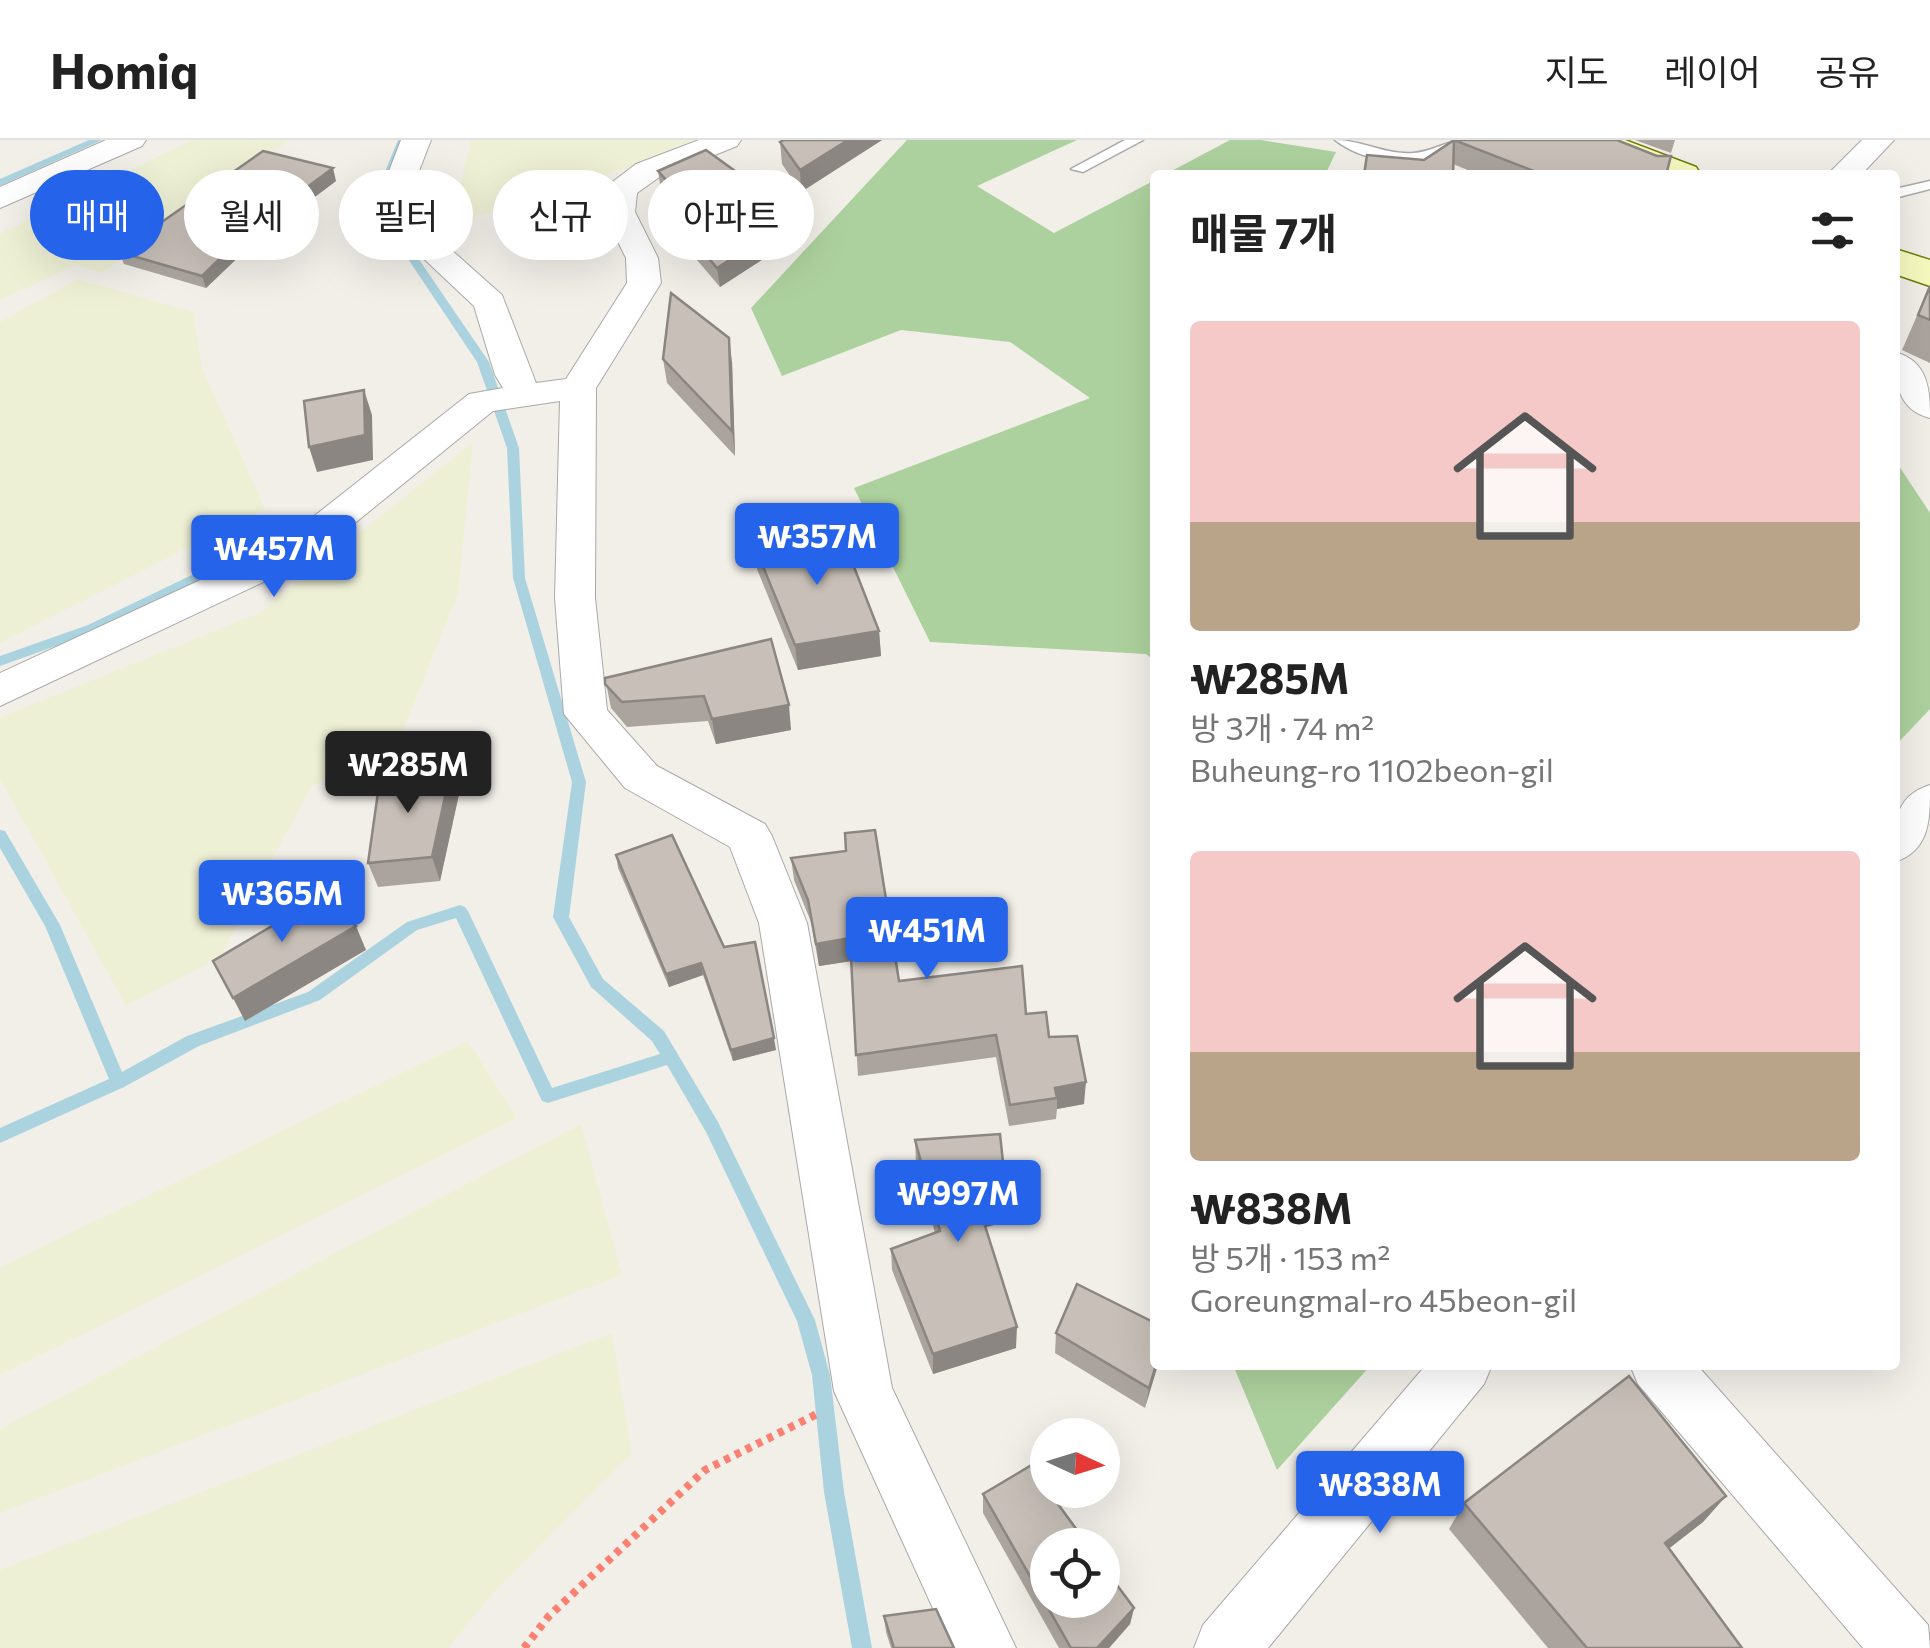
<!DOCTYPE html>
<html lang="ko">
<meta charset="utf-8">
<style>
body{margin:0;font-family:Commissioner,"Noto Sans KR",sans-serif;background:#f2f2f2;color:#222;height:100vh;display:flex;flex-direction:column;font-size:38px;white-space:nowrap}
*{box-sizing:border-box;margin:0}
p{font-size:32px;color:#767676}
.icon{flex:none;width:55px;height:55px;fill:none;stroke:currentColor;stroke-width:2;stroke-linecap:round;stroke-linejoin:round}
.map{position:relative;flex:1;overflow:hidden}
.drawer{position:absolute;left:1150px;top:30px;width:750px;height:1200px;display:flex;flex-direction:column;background:#fff;border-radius:10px;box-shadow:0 10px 40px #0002}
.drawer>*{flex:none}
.guide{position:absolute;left:30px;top:30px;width:950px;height:90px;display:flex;gap:20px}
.needle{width:65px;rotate:94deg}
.buttons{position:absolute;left:1030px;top:1278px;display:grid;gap:20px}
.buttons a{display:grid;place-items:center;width:90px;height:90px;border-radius:50%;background:#fff;box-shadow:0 10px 40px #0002;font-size:50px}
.price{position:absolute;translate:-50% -85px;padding:0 22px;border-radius:10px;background:#2563eb;color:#fff;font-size:32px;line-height:65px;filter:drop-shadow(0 2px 5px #0008)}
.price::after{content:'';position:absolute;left:50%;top:60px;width:30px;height:22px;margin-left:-15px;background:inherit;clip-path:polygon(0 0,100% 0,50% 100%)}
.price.active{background:#222;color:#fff}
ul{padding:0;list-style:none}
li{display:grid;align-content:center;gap:20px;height:530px;padding:0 40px}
li span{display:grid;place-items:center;height:310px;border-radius:10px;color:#555}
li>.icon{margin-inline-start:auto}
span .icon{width:180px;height:180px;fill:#fffc;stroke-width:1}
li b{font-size:42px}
h2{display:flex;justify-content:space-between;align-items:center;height:120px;padding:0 40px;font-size:42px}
.chip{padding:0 35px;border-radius:45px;background:#fff;box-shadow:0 10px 40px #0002;font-size:35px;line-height:90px}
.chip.active{background:#2563eb;color:#fff}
header{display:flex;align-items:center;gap:60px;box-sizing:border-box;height:140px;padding:0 50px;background:#fff;border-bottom:2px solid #e0e0e0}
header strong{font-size:48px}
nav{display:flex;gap:55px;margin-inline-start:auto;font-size:35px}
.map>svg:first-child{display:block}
.farmland{fill:#eef0d5}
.forest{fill:#add19e}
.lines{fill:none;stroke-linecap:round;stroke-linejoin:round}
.stream{fill:#aad3df;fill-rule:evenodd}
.lane-casing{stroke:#a9a9a9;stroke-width:3}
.street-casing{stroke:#a9a9a9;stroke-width:2}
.secondary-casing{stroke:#707d05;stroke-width:3}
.path{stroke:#fa8072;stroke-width:8;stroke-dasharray:6 6;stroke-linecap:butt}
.lane{fill:#fff;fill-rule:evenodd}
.street{fill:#fff;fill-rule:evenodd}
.secondary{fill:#f7fabf;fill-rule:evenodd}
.wall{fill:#aba49e}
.shaded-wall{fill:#8b8681}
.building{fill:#c7bfb8;stroke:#8b8681;stroke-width:2.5}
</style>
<header>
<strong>Homiq</strong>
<nav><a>지도</a><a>레이어</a><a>공유</a></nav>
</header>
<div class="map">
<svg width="1930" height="1508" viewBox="0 0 1930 1508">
<rect width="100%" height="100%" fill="#f2efe9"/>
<g class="farmland">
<path d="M192,0H289L102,133L76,125L0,160V94Z"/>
<path d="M471,0H693L633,26L450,85Z"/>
<path d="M78,139L193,172L202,228L265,369L0,503V182Z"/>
<path d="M473,302L458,454L399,600L311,647L220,817L126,866L0,639V577L259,473Z"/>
<path d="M468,901L517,978L0,1235V1127Z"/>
<path d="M581,984L622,1135L0,1373V1289Z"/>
<path d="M612,1193L632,1313L492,1454L448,1508H0V1430Z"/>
</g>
<g class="forest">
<path d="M907,0H1077L977,46L1054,93L1155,40V521L1146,514L930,502L854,348L1090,258L1010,202L901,190L782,236L751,168Z"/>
<path d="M1230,0H1261L1336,12L1325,35H1164Z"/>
<path d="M1895,320L1930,373V569L1895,606Z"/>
<path d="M1233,1225H1371L1277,1330Z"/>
</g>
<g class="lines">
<g class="stream">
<path d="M89,0H102L0,46V39Z"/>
<path d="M398,0H408L386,51L388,74L489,222L519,308L525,438L586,642L569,777L603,839L664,891L718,982L815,1180L830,1235L844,1352L872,1508H852L824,1352L812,1235L797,1181L706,992L667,925L548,963L542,961L456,778L417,790L320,860L199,906L124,947L0,1003V988L109,939L45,786L0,708V690L5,691L60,785L122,932L187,896L308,852L407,782L460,765L465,767L468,771L552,948L660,914L652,901L591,847L553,777L572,642L513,438L507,308L477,222L378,74L377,51Z"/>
<path d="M283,391L289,395L287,398L98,491L0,526V516L88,485Z"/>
</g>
<defs>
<g id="lane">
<path d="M1125,0H1143L1083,32L1071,29Z"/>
<path d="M1335,0C1362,0 1385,15 1413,13C1433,12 1446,0 1466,0C1433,32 1370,27 1335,0Z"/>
<path d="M1930,41V49L1895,58V49Z"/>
</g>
<g id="street">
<path d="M106,0H146L142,6L0,68V47Z"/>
<path d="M401,0H431L419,31L420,82L502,155L536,243L566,239L627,143L626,118L603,72L611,43L636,24L699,0H741L737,6L658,38L637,53L635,72L658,118L661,143L596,248L595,458L607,570L657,626L765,684L772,696L807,783L892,1248L1016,1508H951L834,1251L759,783L730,707L625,648L564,574L555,458L560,261L493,271L308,421L0,566V533L280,403L469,254L503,248L495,235L474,166L388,85L389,31Z"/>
<path d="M1862,0H1894L1861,35H1827Z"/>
<path d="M1895,212C1928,221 1930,249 1930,278C1897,270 1895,241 1895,212Z"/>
<path d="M1930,645C1930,681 1930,710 1895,722C1895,688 1891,657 1930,645Z"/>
<path d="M1426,1225H1492L1484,1244L1268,1508H1194L1203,1485Z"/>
<path d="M1630,1225H1697L1928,1485L1930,1508H1863L1638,1244Z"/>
</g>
<g id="secondary">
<path d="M1576,0H1625L1696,27L1701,35H1651L1582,7Z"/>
<path d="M1895,109L1930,120V146L1895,134Z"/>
</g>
</defs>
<use href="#lane" class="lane-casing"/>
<use href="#street" class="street-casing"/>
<use href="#secondary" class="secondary-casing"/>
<path class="path" d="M524,1508L549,1476L705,1330L817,1274"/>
<use href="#lane" class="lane"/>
<use href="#street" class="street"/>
<use href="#secondary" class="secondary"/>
</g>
<g class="wall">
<path d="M784,0H882L801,52L782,24L780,2Z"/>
<path d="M1453,0L1666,35H1480L1453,24V35H1363L1367,15L1424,20Z"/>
<path d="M1635,0H1675L1671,13Z"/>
<path d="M658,31L768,62L795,78L797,97L720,147L662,79L659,60L667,57L661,51Z"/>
<path d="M336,41L252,104L206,148L124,124L119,112Z"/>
<path d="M1930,146V223L1902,210Z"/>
<path d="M663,219L732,222L735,316L667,243Z"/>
<path d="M754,404L879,491L881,516L798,530L757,429Z"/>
<path d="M771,499L791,590L716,604L708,581L627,587L611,568L605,538Z"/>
<path d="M451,629L459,654L440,741L378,747L368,723Z"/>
<path d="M616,715L724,807L776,910L733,921L703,835L669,847L618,728Z"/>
<path d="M791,718L899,841L1026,874L1049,897L1084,964L1057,969L1056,979L1009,986L996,917L858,936L851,821L819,826L811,782L794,740Z"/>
<path d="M915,1000L1007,1060L1006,1082L985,1087L1016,1208L933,1234L892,1130L891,1109L935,1093L916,1022Z"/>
<path d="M1056,1193L1155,1225L1145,1268L1055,1213Z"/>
<path d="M983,1354L1134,1468L1130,1484L1109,1508H1059L983,1373Z"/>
<path d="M1726,1356L1703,1382L1669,1408L1742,1508H1548L1449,1389L1464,1363Z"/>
<path d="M884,1476L954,1508H891L886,1492Z"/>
</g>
<g class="shaded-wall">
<path d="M848,0H882L801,52L800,30Z"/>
<path d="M333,28L336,41L252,104L206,148L202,136L248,91Z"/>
<path d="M795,78L797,97L720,147L717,128Z"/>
<path d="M729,198L732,222L735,316L732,291Z"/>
<path d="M364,250L372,275L373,320L317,332L309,307Z"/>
<path d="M879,491L881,516L798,530L795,505Z"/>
<path d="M789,565L791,590L716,604L712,579Z"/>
<path d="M451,629L459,654L440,741L432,717Z"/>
<path d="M356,786L366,810L245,881L233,858Z"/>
<path d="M850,798L852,821L819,826L816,804Z"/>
<path d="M701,823L703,835L669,847L666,834Z"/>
<path d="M774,898L776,910L733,921L731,910Z"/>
<path d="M1086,942L1084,964L1057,969V958L1055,948Z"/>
<path d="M1007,1060L1006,1082L978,1089L979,1067Z"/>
<path d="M1017,1187L1016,1208L933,1234V1214Z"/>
<path d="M1156,1225H1158L1145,1268L1149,1248Z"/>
<path d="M1726,1356L1703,1382L1644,1428L1665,1403Z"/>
<path d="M1134,1468L1130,1484L1109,1508H1097Z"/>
</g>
<g class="building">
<path d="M784,0H848L800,30L780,2Z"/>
<path d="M1454,0H1617L1657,16H1671L1666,35H1544Z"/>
<path d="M1454,0L1453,35H1364L1367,15L1424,20Z"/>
<path d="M706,10L767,54L761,58L795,78L717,128L659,60L678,53L658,31Z"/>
<path d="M263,11L333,28L248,91L202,136L119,112Z"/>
<path d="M1930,146V180L1918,175Z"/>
<path d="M671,153L729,198L732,291L663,219Z"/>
<path d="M364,250L365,295L309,307L304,261Z"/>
<path d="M840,391L879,491L795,505L754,404Z"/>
<path d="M771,499L789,565L712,579L704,556L622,562L605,544V538Z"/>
<path d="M451,629L432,717L368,723L380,638Z"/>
<path d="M875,690L899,841L1022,826L1026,874L1046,872L1049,897L1077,896L1086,942L1055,948L1057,958L1010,965L996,895L856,915L850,798L816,804L808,760L791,718L846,711L845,693Z"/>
<path d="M672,695L724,807L755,802L774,898L731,910L701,823L666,834L616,715Z"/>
<path d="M324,755L356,786L233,858L213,821Z"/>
<path d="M1000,994L1007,1060L979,1067L1017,1187L933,1214L891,1109L940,1091L915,1000Z"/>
<path d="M1077,1144L1155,1183L1156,1225L1149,1248L1056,1193Z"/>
<path d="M1629,1236L1726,1356L1665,1403L1742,1508H1587L1464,1363Z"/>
<path d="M1030,1326L1088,1405H1048V1460H1102V1425L1134,1468L1097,1508H1071L983,1354Z"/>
<path d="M936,1469L954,1508H894L884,1476Z"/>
</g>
</svg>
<div class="buttons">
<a><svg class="needle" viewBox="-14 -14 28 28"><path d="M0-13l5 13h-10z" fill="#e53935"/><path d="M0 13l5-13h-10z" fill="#767676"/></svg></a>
<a><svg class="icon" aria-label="locate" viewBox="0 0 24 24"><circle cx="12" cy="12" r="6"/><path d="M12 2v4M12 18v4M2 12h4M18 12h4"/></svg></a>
</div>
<b class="price" style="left:817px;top:448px">₩357M</b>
<b class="price" style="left:274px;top:460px">₩457M</b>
<b class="price active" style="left:408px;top:676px">₩285M</b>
<b class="price" style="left:282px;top:805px">₩365M</b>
<b class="price" style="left:927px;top:842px">₩451M</b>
<b class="price" style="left:958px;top:1105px">₩997M</b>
<b class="price" style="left:1380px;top:1396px">₩838M</b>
<div class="guide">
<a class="chip active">매매</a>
<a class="chip">월세</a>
<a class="chip">필터</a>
<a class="chip">신규</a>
<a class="chip">아파트</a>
</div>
<section class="drawer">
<h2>매물 7개<svg class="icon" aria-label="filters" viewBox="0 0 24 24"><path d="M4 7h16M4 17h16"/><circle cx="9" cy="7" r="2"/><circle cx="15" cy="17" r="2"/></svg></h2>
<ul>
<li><span style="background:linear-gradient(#f6c9c9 65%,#b9a48a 0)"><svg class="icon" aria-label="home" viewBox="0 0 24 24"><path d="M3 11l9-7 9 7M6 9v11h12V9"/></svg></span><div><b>₩285M</b><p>방 3개 · 74 m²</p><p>Buheung-ro 1102beon-gil</p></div></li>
<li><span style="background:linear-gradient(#f6c9c9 65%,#b9a48a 0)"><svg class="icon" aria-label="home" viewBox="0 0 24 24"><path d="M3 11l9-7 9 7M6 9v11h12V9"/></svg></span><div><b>₩838M</b><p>방 5개 · 153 m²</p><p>Goreungmal-ro 45beon-gil</p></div></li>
</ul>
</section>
</div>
